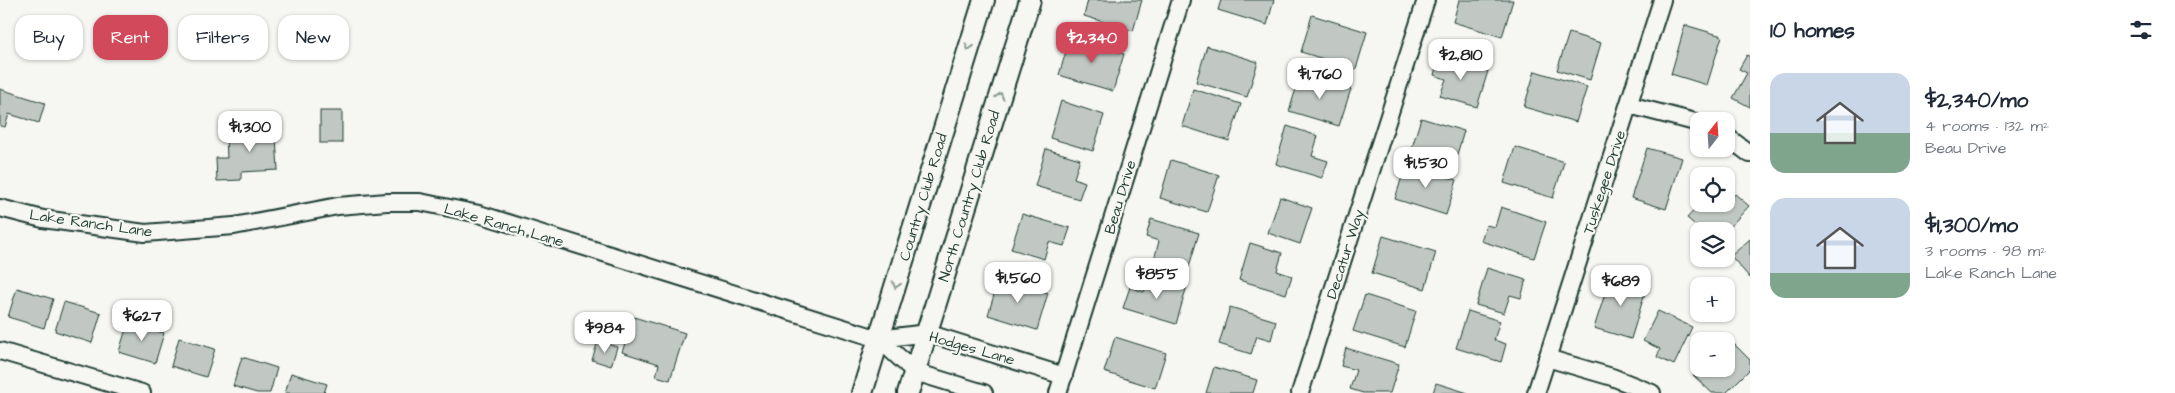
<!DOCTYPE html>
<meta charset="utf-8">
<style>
body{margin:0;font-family:"Architects Daughter",sans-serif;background:#f6f6f7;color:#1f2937;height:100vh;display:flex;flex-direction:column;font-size:19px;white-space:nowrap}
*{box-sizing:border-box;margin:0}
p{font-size:16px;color:#747a83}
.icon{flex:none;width:28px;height:28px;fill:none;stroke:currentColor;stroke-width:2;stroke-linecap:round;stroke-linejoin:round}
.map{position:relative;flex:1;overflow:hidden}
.sheet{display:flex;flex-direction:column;background:#fff;width:425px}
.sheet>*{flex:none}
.banner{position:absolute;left:15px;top:15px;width:475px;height:45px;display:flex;gap:10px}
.needle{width:32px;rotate:17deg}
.tools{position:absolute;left:1690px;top:112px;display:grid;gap:10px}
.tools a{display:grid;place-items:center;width:45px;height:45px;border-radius:10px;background:#fff;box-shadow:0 1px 4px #0004;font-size:25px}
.price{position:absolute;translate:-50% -42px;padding:0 11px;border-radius:10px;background:#fff;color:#222;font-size:16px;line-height:32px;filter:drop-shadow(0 1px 2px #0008)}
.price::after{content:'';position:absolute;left:50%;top:30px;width:15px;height:11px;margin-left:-8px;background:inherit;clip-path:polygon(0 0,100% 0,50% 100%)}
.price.selected{background:#d1495b;color:#fff}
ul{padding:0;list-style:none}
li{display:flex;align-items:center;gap:15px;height:125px;padding:0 20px}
li span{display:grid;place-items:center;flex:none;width:140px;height:100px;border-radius:15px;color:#555}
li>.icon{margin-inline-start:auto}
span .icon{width:60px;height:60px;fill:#fffc;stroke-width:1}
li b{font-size:21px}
h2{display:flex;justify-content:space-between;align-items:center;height:60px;padding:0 20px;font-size:21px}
.tag{padding:0 18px;border-radius:15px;background:#fff;box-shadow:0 1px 4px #0004;font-size:18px;line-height:45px}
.tag.selected{background:#d1495b;color:#fff}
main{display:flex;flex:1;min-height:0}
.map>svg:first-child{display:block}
.building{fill:#c1c8c3;stroke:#1f3d34}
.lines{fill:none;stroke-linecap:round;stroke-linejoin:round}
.minor-casing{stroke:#1f3d34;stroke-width:20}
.major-casing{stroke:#1f3d34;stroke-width:24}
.minor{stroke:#f6f6f2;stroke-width:16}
.major{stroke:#f6f6f2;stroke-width:20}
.oneway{stroke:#8a9a93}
.labels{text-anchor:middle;stroke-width:4.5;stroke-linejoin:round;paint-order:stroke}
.street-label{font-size:15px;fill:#1f3d34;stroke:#f6f6f2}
</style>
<main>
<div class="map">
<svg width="1750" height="393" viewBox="0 0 1750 393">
<rect width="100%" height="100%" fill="#f6f6f2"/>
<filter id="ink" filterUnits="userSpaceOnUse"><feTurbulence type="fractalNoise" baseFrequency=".02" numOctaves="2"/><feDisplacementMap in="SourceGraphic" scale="10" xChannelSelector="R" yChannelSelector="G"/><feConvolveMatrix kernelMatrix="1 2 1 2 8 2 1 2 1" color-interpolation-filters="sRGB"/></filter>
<g filter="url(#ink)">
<g class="building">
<path d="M1088,0H1142L1133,31L1084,16Z"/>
<path d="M1221,0H1274L1267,25L1218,10Z"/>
<path d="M1459,0H1513L1502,37L1453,22Z"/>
<path d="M1312,15L1367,32L1356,69L1301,52Z"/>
<path d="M1685,25L1722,36L1707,85L1671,74Z"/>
<path d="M1569,33L1601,43L1590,80L1557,70Z"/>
<path d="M1070,38L1124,54L1113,91L1059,75Z"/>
<path d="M1207,46L1258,62L1247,97L1196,82Z"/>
<path d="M1747,55L1750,57V107L1733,98L1747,73L1739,69Z"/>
<path d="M1439,56L1488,71L1477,107L1440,96L1446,79L1434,75Z"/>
<path d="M1535,71L1587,87L1576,122L1524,107Z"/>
<path d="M1301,73L1351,89L1339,126L1289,111Z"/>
<path d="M0,89L45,103L39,123L9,114L5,127L0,126Z"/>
<path d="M1193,89L1241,104L1229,141L1182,126Z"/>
<path d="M1061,101L1104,115L1093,151L1050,138Z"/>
<rect x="320" y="111" width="22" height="32"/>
<path d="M1421,118L1464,131L1453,168L1410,154Z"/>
<path d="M275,120L278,170L241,172V180L217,181L216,158H227L226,137L256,135L255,121Z"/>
<path d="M1287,126L1318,136L1312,156L1328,161L1322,178L1276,164Z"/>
<path d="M1515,147L1564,162L1553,198L1504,183Z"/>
<path d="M1647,148L1682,158L1666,209L1631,198Z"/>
<path d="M1046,149L1080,159L1074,178L1085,182L1079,199L1035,186Z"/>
<path d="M1171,160L1219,175L1207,212L1160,198Z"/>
<path d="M1406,164L1457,180L1446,215L1395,199Z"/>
<path d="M1735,194L1749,206L1726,231H1702L1687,218L1700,204H1726V197L1730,200Z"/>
<path d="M1280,197L1312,208L1300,244L1268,233Z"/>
<path d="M1501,207L1546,222L1534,258L1481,241L1486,225L1495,227Z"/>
<path d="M1022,214L1070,228L1064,246L1049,242L1044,259L1011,249Z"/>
<path d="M1151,219L1199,233L1188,270L1154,260L1159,241L1146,237Z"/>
<path d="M1383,236L1436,252L1425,289L1372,273Z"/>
<path d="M1750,239V278L1731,256Z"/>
<path d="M1250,243L1282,253L1277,271L1292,276L1286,294L1239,280Z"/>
<path d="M1487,268L1526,280L1521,298L1510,295L1504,313L1476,305Z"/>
<path d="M1149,275L1187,286L1176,324L1123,308L1130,287L1144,292Z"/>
<path d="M1611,275L1647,286L1631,339L1594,328Z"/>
<path d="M999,278L1048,293L1037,330L988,315Z"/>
<path d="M17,288L53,299L44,328L8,317Z"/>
<path d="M1365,295L1416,311L1405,347L1353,331Z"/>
<path d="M64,302L101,313L92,343L55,331Z"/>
<path d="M1230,307L1276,321L1271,340L1257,336L1251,354L1219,344Z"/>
<path d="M1468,311L1500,321L1494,340L1506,344L1501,362L1456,348Z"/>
<path d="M1658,311L1692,327L1674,365L1657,357L1660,349L1643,341Z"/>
<path d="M634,317L685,333L670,380L656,376L659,364L622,352Z"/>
<path d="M128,322L164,333L155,363L119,352Z"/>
<path d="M1115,337L1166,353L1155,388L1104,372Z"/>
<path d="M179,338L215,349L206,377L171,366Z"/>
<path d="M1729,339L1750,360V369L1726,393H1712L1693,375L1699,369H1726V342Z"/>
<path d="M598,341L617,347L611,366L592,360Z"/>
<path d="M1346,348L1399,364L1390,393H1363L1350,389L1356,370L1341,366Z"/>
<path d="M242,357L277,368L270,393H257L233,386Z"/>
<path d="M1214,367L1257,380L1253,393H1206Z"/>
<path d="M291,373L327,384L324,393H285Z"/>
<path d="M1436,383L1468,393H1433Z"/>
</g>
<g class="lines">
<defs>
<g id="minor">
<path d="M1629,105L1699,123"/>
<path d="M1726,136L1750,154"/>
<path d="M0,208L43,219L145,233L234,226L338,206L387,202H420L479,214L879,339"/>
<path d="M0,351L142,393"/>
<path d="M1547,358L1612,377L1652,393"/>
<path d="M984,393L915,372L879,339L927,333L1064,376"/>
<path d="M1058,393L1181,0"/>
<path d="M1300,393L1426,0"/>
<path d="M1536,393L1662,0"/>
</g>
<g id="major">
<path d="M862,393L984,0"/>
<path d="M908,393L1030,0"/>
</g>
</defs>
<use href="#minor" class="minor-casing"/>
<use href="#major" class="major-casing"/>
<use href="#minor" class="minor"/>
<use href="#major" class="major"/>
</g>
<defs><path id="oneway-chevron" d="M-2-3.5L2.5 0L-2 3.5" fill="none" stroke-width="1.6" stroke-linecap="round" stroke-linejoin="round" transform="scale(1.25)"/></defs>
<g class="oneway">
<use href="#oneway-chevron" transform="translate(969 47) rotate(107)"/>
<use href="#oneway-chevron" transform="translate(1000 96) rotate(-73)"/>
<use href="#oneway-chevron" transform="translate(896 285) rotate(107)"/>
</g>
</g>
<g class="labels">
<g class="street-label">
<text transform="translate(1604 182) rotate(-72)" y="5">Tuskegee Drive</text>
<text transform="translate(969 196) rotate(-73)" y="5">North Country Club Road</text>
<text transform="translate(923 197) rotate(-73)" y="5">Country Club Road</text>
<text transform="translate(1120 197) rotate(-73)" y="5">Beau Drive</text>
<text transform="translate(91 223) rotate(8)" y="5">Lake Ranch Lane</text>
<text transform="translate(504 225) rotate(16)" y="5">Lake Ranch Lane</text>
<text transform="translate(1345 254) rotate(-72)" y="5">Decatur Way</text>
<text transform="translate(972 348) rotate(16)" y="5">Hodges Lane</text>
</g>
</g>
</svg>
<div class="tools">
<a><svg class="needle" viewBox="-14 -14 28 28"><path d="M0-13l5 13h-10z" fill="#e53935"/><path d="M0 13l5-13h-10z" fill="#747a83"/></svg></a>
<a><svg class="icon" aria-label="locate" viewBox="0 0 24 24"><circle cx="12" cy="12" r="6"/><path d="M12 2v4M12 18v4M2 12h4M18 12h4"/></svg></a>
<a><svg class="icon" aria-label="layers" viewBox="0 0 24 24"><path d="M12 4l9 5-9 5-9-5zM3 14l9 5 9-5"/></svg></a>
<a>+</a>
<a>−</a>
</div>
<b class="price selected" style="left:1092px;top:64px">$2,340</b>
<b class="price" style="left:1461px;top:81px">$2,810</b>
<b class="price" style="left:1320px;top:100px">$1,760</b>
<b class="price" style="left:250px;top:153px">$1,300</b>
<b class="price" style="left:1426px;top:189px">$1,530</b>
<b class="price" style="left:1157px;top:300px">$855</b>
<b class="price" style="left:1018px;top:304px">$1,560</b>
<b class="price" style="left:1621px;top:307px">$689</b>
<b class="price" style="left:142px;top:342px">$627</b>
<b class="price" style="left:605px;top:354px">$984</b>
<div class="banner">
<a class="tag">Buy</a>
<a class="tag selected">Rent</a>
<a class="tag">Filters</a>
<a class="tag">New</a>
</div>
</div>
<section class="sheet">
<h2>10 homes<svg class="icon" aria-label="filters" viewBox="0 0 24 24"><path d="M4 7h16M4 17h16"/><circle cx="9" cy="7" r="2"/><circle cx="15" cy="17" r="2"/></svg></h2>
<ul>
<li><span style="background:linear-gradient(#c9d6e8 60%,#7fa58c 0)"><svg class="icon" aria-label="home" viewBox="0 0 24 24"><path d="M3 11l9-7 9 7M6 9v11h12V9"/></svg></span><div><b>$2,340/mo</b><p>4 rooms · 132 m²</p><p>Beau Drive</p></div></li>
<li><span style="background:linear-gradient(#c9d6e8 75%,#7fa58c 0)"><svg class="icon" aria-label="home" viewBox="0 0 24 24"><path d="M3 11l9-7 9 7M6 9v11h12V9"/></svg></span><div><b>$1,300/mo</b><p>3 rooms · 98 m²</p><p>Lake Ranch Lane</p></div></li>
</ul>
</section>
</main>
